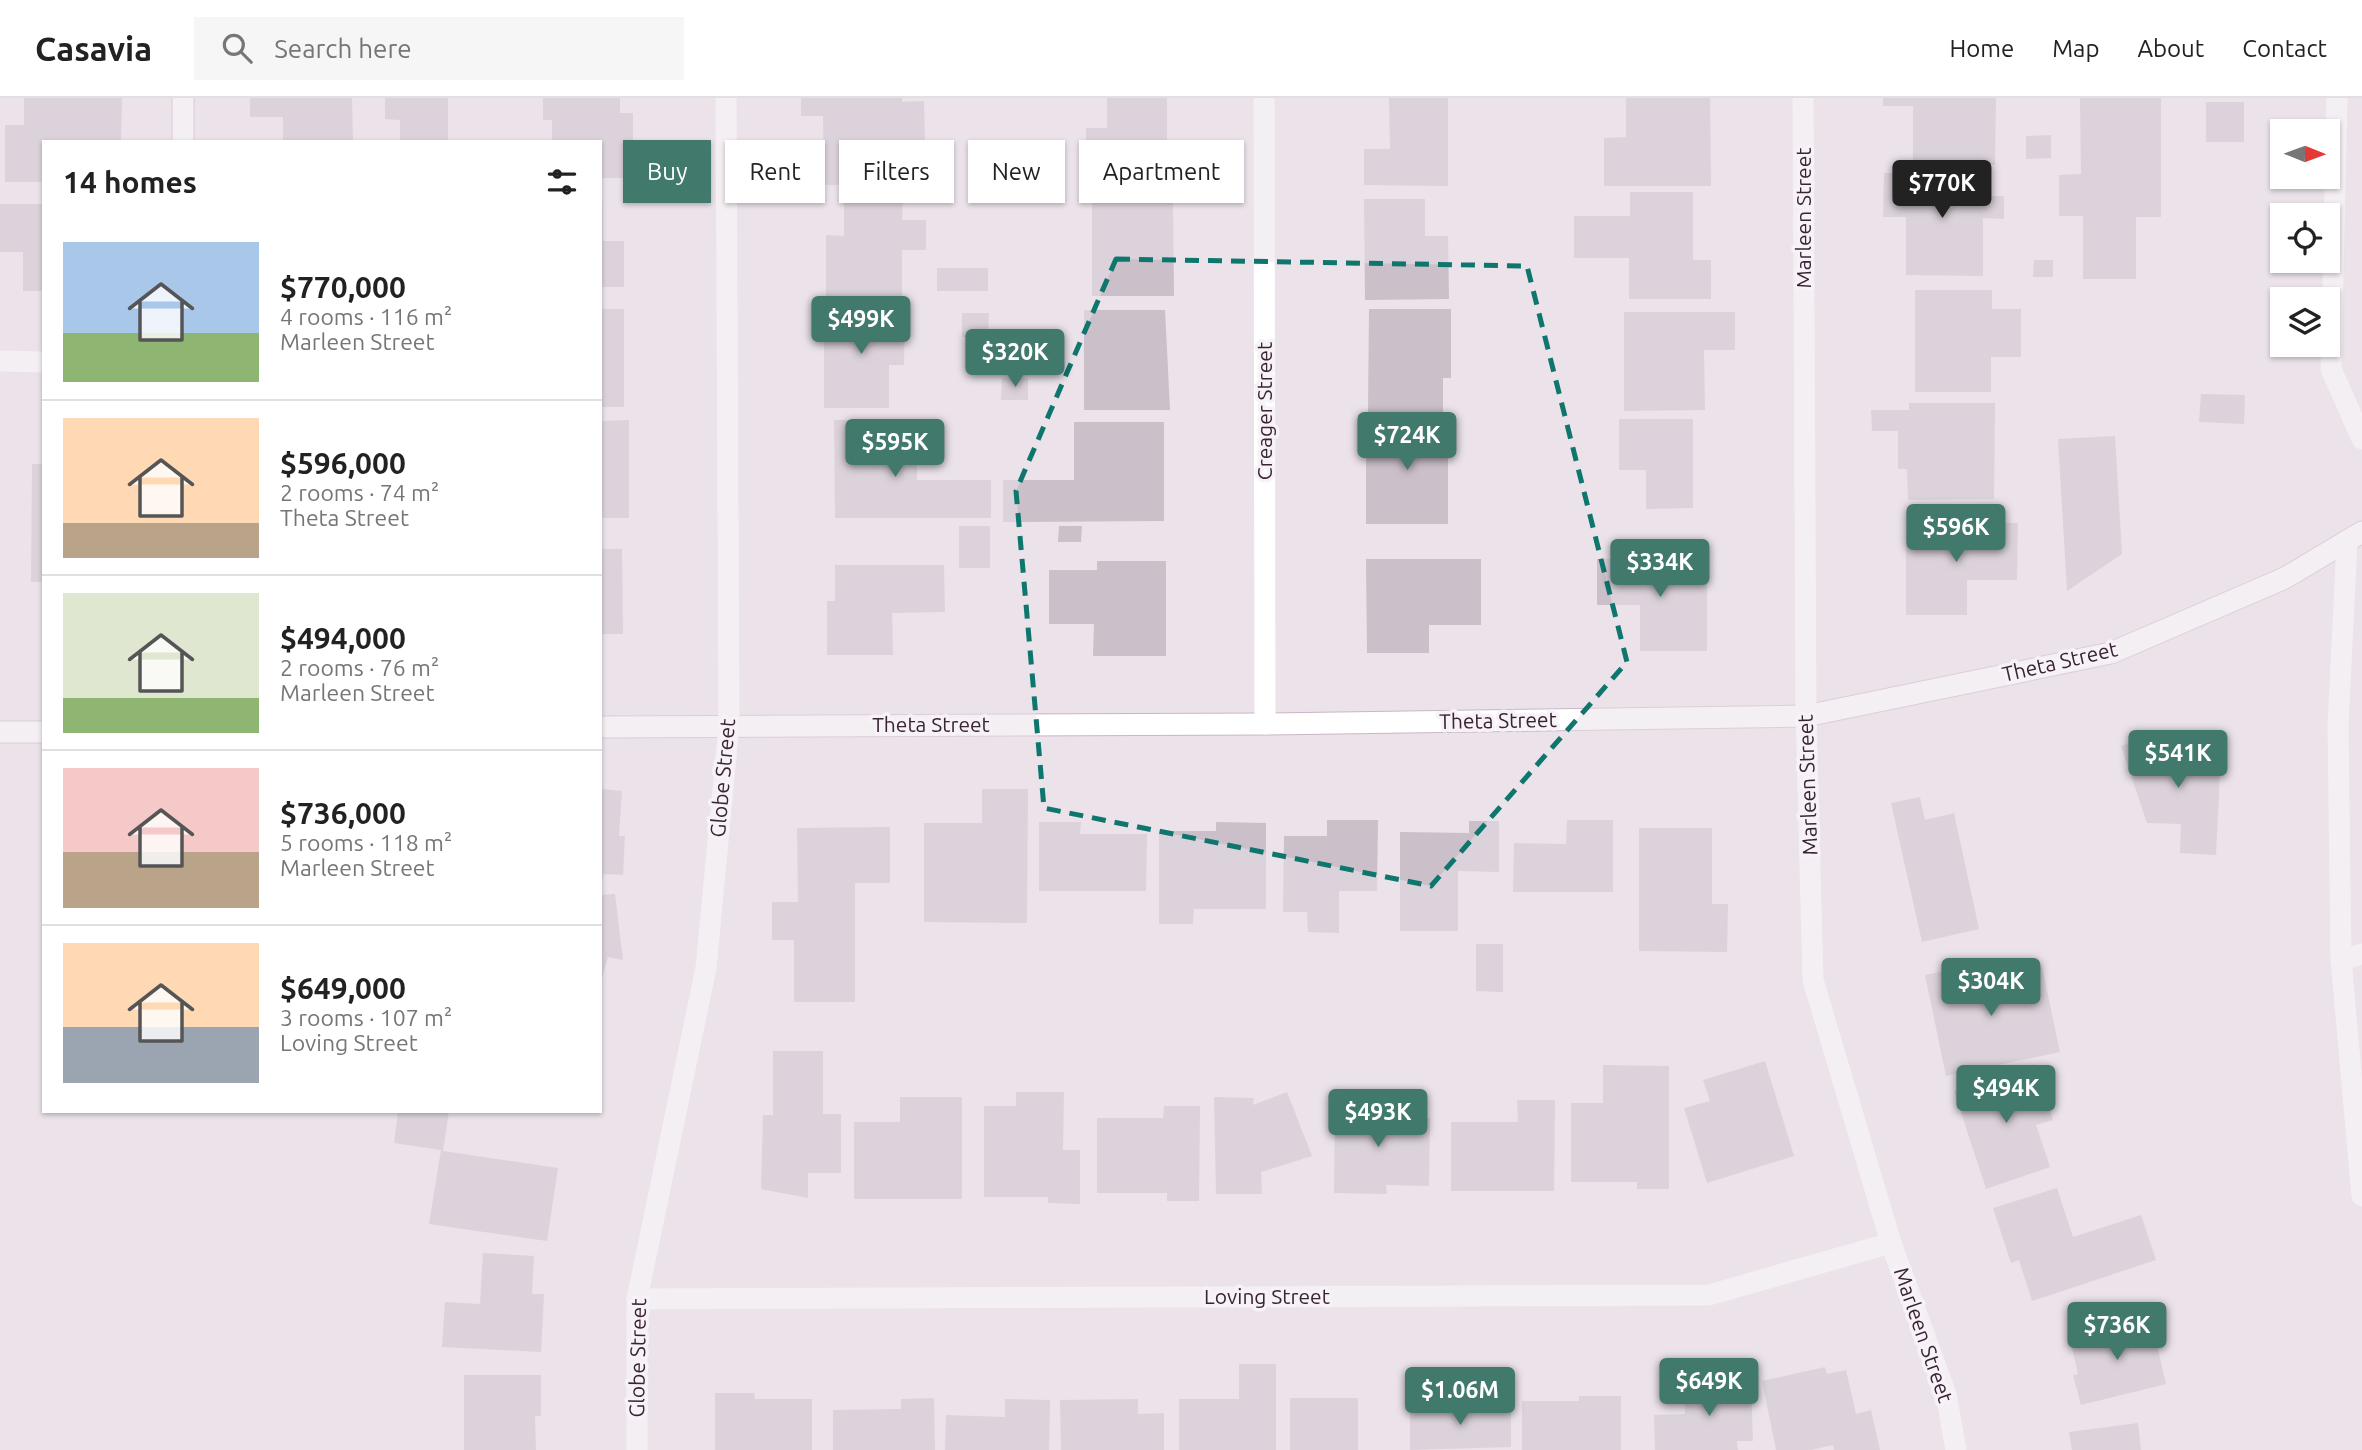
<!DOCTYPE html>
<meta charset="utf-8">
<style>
body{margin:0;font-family:Ubuntu,sans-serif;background:#f6f6f6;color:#222;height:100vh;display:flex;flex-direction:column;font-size:26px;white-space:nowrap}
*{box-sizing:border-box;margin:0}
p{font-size:23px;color:#767676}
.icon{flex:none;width:38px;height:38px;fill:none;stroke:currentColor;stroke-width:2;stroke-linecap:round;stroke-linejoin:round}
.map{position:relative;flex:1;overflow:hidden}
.sheet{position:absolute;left:42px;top:42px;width:560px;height:973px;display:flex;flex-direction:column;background:#fff;border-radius:0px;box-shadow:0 2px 5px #0004}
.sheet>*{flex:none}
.guide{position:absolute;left:623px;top:42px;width:665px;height:63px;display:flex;gap:14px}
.needle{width:46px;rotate:91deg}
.fabs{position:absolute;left:2270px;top:21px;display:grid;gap:14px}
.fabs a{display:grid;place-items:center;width:70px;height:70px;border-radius:0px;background:#fff;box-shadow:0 2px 5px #0004;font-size:35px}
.price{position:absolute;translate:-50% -60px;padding:0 16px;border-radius:7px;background:#41796d;color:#fff;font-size:23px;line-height:46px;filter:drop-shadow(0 2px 4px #0008)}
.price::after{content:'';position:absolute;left:50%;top:42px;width:21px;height:16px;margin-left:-10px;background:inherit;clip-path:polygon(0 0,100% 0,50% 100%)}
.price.current{background:#222;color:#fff}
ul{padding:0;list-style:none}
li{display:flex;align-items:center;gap:21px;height:175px;padding:0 21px}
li+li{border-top:2px solid #e0e0e0}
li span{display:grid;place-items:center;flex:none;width:196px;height:140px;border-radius:0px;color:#555}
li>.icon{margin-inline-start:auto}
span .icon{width:84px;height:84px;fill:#fffc;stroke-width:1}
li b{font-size:30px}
h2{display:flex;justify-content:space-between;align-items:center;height:84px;padding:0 21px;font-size:30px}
.chip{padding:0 24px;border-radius:0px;background:#fff;box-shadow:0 2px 5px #0004;font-size:24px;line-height:63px}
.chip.current{background:#41796d;color:#fff}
header{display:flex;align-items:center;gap:42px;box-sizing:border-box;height:98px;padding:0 35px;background:#fff;border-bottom:2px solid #e0e0e0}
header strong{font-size:33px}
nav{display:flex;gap:38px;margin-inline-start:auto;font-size:24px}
.search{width:490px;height:63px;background:#f6f6f6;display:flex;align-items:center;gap:18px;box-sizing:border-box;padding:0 24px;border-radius:0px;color:#767676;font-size:26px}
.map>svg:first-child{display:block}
.building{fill:#cbbfca}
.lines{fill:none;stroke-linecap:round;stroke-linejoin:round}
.secondary-casing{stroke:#c9b6c6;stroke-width:23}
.lane{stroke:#fff;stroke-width:21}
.street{stroke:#fff;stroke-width:21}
.secondary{stroke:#fff;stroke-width:21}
.marked{fill:none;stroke:#0f766e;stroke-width:5;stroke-dasharray:14 9;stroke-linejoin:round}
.labels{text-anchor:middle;stroke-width:7;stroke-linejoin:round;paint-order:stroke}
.street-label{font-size:21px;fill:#3a2434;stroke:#f7f2f7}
</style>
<header>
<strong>Casavia</strong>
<div class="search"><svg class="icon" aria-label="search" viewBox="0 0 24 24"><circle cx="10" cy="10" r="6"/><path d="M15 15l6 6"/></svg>Search here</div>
<nav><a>Home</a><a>Map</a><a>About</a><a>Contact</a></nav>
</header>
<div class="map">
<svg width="2362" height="1352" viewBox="0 0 2362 1352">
<rect width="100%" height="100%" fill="#ebe2ea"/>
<g class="building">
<path d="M24,0H122L121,44H44V84H5V27H24Z"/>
<path d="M250,0H352L353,44H283V19H250Z"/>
<path d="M385,0H448V44H400V22L385,21Z"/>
<path d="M543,0H620V15H633V80H600V44H552V22H543Z"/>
<path d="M801,0H902V4L924,3L925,47H902V87H824L823,18H801Z"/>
<path d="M1107,0H1167V89H1086V30H1107Z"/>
<path d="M1389,0H1448V88L1364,87V51H1390Z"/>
<path d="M1626,0H1710L1711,88H1604V40L1626,39Z"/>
<path d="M1883,0H1996L1995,67H1913V8H1883Z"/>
<path d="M2080,0H2161V119H2136V181H2083V118H2059V77L2081,76Z"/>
<rect x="2206" y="4" width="38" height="40"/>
<path d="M2051,37V60L2026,61V38Z"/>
<path d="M1036,47H1055V70H1035Z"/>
<path d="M1884,75H1983V98H2004V121L1983,120V178L1906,177V119H1883Z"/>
<path d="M1630,94H1693V162H1711V201H1629V160H1574V118H1630Z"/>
<path d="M844,101H903L902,122H926V152H902V198H826V137L844,138Z"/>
<path d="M1173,101L1174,198H1092V102Z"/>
<path d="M1364,101H1425V138H1448L1449,201L1365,202Z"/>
<path d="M600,103H603V143H624V189H600Z"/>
<path d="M0,106H44V193H23V154H0Z"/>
<path d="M2034,162H2053V179H2033Z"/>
<rect x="937" y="170" width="51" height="23"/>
<path d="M1915,192H1992V211H2021V259H1991V294H1915Z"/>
<path d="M905,210L904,267H889V310H824V211Z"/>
<rect x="600" y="211" width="24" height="98"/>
<path d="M1369,211H1451V280H1443V314H1368Z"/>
<path d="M1084,212H1165L1170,312H1084Z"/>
<path d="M1624,214H1735V252H1704L1705,312L1624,313Z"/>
<path d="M962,215H989L988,239H962Z"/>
<path d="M1002,280H1028V302H1001Z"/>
<path d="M2201,296L2245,297L2244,326L2199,324Z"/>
<path d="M1909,305H1995L1994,401L1908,402L1907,371H1898V333H1872L1871,312H1909Z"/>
<path d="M1619,321H1693V410L1646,411V372H1619Z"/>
<path d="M629,322V420H600V323Z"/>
<path d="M834,322H889L890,345H917V382H991V420H835Z"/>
<rect x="1366" y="323" width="82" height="103"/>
<path d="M1074,324H1164V423L1003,424V382H1074Z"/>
<path d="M2115,338L2122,456L2067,493L2058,341Z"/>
<path d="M32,366H44V484H31Z"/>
<path d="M1929,425H2018L2017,482H1967V517H1906V433H1929Z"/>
<rect x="959" y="428" width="31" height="42"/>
<path d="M1059,428H1082L1081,444H1058Z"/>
<path d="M600,451H622L623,536H600Z"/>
<path d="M1366,461H1481V527H1429V555H1367Z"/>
<path d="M1597,461H1707V553H1640V507H1597Z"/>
<path d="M1097,463H1166V558H1093L1094,526H1049V472H1097Z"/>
<path d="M835,467H944L945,514L892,515L893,557H827V503H835Z"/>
<path d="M2160,634L2165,650L2221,654L2216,757L2180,755L2181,726L2147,725L2121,648Z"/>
<path d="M600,691L622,693L619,738H625L623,777L603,776L602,784Z"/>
<path d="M982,691H1028L1027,825L924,824V725H982Z"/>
<path d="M1920,699L1925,722L1954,715L1979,831L1922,844L1891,705Z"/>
<path d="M1327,722H1378L1377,793H1339V835L1308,834L1307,814H1283L1284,738H1327Z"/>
<path d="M1567,722H1613V794H1513L1514,745L1566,746Z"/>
<path d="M1469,723H1499V774L1458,773V833H1400V734L1469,735Z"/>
<path d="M1039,724H1081L1080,736H1147L1146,793H1039Z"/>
<path d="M1216,724L1266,725V811H1194L1193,826H1159V733H1216Z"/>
<path d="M890,729V785H855V904H794V842H772V804H798L797,730Z"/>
<path d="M1639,730H1712V806H1728L1727,854L1639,853Z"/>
<path d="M615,796L623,862L608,859L600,887V797Z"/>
<path d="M1476,846H1503V894L1476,893Z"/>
<path d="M1979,866L1983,882L2042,869L2060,954L1946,978L1925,877Z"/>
<path d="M773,953H823V1016H841V1075H808V1100L761,1091L763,1017H773Z"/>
<path d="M1765,963L1794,1058L1707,1085L1684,1010L1710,1003L1703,982Z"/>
<path d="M2035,966L2053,1022L2036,1027L2050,1069L1986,1091L1954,993Z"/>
<path d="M1603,967L1669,968V1091H1637V1084H1571V1005H1603Z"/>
<path d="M1016,994H1064L1063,1052H1080V1106L1048,1105V1099H984V1008H1016Z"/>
<path d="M1287,994L1312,1058L1261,1074L1262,1096H1216L1214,999L1254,1000L1253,1007Z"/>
<path d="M1335,996L1370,997V1020H1430L1429,1088L1386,1087L1387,1096L1334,1095Z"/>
<path d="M900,999H962V1101H854V1024H900Z"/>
<path d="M1517,1002H1555L1554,1093H1451V1024H1518Z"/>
<path d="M1164,1008H1200L1199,1103H1167V1095H1097V1020H1163Z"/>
<path d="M398,1013H449L443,1053L558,1070L547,1143L429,1126L441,1052L394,1045Z"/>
<path d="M2057,1090L2073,1139L2141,1117L2156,1162L2032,1203L2019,1162L2011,1165L1993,1110Z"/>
<path d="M483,1155L534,1158L532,1196H544L541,1254L442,1249L445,1204L480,1206Z"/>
<path d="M2151,1221L2166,1286L2081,1307L2073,1277L2078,1276L2070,1241Z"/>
<path d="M1239,1266H1276V1352H1179V1301H1239Z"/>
<path d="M1825,1269L1827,1276L1846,1272L1856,1316L1871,1312L1880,1352H1834L1833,1347L1811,1352H1776L1762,1283Z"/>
<path d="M464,1277H541V1318H535L536,1352H464Z"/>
<path d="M1751,1282L1753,1343H1737L1738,1352H1655L1654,1317L1685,1316L1684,1285Z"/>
<path d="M715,1295H754L755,1301H812V1352H715Z"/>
<path d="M1579,1298H1621V1352H1522V1303H1579Z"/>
<path d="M934,1300L935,1352H833V1312L901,1311V1301Z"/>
<rect x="1290" y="1300" width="68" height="52"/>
<path d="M1005,1301L1050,1302L1049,1352H945L946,1317L1005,1319Z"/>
<path d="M1138,1301V1316L1164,1315V1352H1061L1060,1302Z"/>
<path d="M1410,1307H1511V1349L1410,1352Z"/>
<path d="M2138,1325L2141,1352H2072L2069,1334Z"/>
</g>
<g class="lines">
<defs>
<g id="secondary">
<path d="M183,0V44"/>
<path d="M600,629L1265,626L1806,618L2111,555L2285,480L2362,434"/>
<path d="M0,634H44"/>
</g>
</defs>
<use href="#secondary" class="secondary-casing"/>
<g class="lane">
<path d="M2347,444L2338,628L2341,862L2362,1098"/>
<path d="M2341,862L2362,856"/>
</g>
<g class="street">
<path d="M1264,0L1265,626"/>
<path d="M1803,0L1806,618L1813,882L1891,1145L1946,1296L1956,1352"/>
<path d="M2337,0L2331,271L2362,341"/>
<path d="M0,263L44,264"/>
<path d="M637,1201L1709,1197L1891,1145"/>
<path d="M637,1352V1201L706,870L729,627L726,0"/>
</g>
<use href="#secondary" class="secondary"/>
</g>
<path d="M0 0H2362V1352H0ZM1116,161L1527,168L1627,564L1431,788L1044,710L1016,393Z" fill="#ebe2ea" fill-opacity=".55" fill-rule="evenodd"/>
<path class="marked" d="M1116,161L1527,168L1627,564L1431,788L1044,710L1016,393Z"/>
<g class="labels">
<g class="street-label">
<text transform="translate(1804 120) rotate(-90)" y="7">Marleen Street</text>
<text transform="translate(1265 313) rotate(-90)" y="7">Creager Street</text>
<text transform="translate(2060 564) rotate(-13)" y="7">Theta Street</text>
<text transform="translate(1498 623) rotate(-1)" y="7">Theta Street</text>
<text x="931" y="634">Theta Street</text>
<text transform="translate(723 680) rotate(-85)" y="7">Globe Street</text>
<text transform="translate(1808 687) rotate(-92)" y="7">Marleen Street</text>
<text x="1267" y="1206">Loving Street</text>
<text transform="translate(1923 1237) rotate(71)" y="7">Marleen Street</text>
<text transform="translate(638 1260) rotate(-89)" y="7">Globe Street</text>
</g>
</g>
</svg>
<div class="fabs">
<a><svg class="needle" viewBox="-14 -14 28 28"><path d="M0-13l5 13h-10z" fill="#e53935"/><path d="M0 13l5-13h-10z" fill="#767676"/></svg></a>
<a><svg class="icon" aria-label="locate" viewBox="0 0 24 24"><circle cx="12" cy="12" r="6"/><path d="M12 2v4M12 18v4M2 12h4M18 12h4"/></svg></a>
<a><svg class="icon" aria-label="layers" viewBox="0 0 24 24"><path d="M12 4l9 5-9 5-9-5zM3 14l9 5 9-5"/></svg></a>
</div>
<b class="price current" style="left:1942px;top:122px">$770K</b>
<b class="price" style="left:861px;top:258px">$499K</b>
<b class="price" style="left:1015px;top:291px">$320K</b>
<b class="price" style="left:1407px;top:374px">$724K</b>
<b class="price" style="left:895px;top:381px">$595K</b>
<b class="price" style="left:1956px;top:466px">$596K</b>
<b class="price" style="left:1660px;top:501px">$334K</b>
<b class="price" style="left:2178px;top:692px">$541K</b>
<b class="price" style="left:1991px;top:920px">$304K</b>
<b class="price" style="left:2006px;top:1027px">$494K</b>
<b class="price" style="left:1378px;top:1051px">$493K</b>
<b class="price" style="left:2117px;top:1264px">$736K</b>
<b class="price" style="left:1709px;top:1320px">$649K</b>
<b class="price" style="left:1460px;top:1329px">$1.06M</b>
<div class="guide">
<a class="chip current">Buy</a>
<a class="chip">Rent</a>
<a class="chip">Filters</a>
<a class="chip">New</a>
<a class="chip">Apartment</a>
</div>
<section class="sheet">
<h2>14 homes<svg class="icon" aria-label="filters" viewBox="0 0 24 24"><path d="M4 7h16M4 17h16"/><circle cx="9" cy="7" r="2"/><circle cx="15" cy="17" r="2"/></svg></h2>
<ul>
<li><span style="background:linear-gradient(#a9c7e8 65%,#8fb573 0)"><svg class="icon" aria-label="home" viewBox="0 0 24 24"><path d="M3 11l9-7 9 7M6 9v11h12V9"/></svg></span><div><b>$770,000</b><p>4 rooms · 116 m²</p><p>Marleen Street</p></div></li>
<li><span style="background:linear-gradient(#ffd9b3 75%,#b9a48a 0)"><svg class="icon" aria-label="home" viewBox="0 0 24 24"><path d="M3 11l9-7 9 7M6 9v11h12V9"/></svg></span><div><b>$596,000</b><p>2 rooms · 74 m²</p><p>Theta Street</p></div></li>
<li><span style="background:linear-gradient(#dfe7d0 75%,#8fb573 0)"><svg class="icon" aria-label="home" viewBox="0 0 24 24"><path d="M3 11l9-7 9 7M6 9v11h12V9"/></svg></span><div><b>$494,000</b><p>2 rooms · 76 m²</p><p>Marleen Street</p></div></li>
<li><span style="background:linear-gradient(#f6c9c9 60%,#b9a48a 0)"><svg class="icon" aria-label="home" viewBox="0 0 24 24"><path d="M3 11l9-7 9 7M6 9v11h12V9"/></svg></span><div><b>$736,000</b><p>5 rooms · 118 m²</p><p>Marleen Street</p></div></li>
<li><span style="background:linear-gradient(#ffd9b3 60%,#9aa5b1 0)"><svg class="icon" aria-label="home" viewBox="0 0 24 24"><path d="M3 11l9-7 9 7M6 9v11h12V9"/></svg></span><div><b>$649,000</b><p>3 rooms · 107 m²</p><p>Loving Street</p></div></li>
</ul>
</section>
</div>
